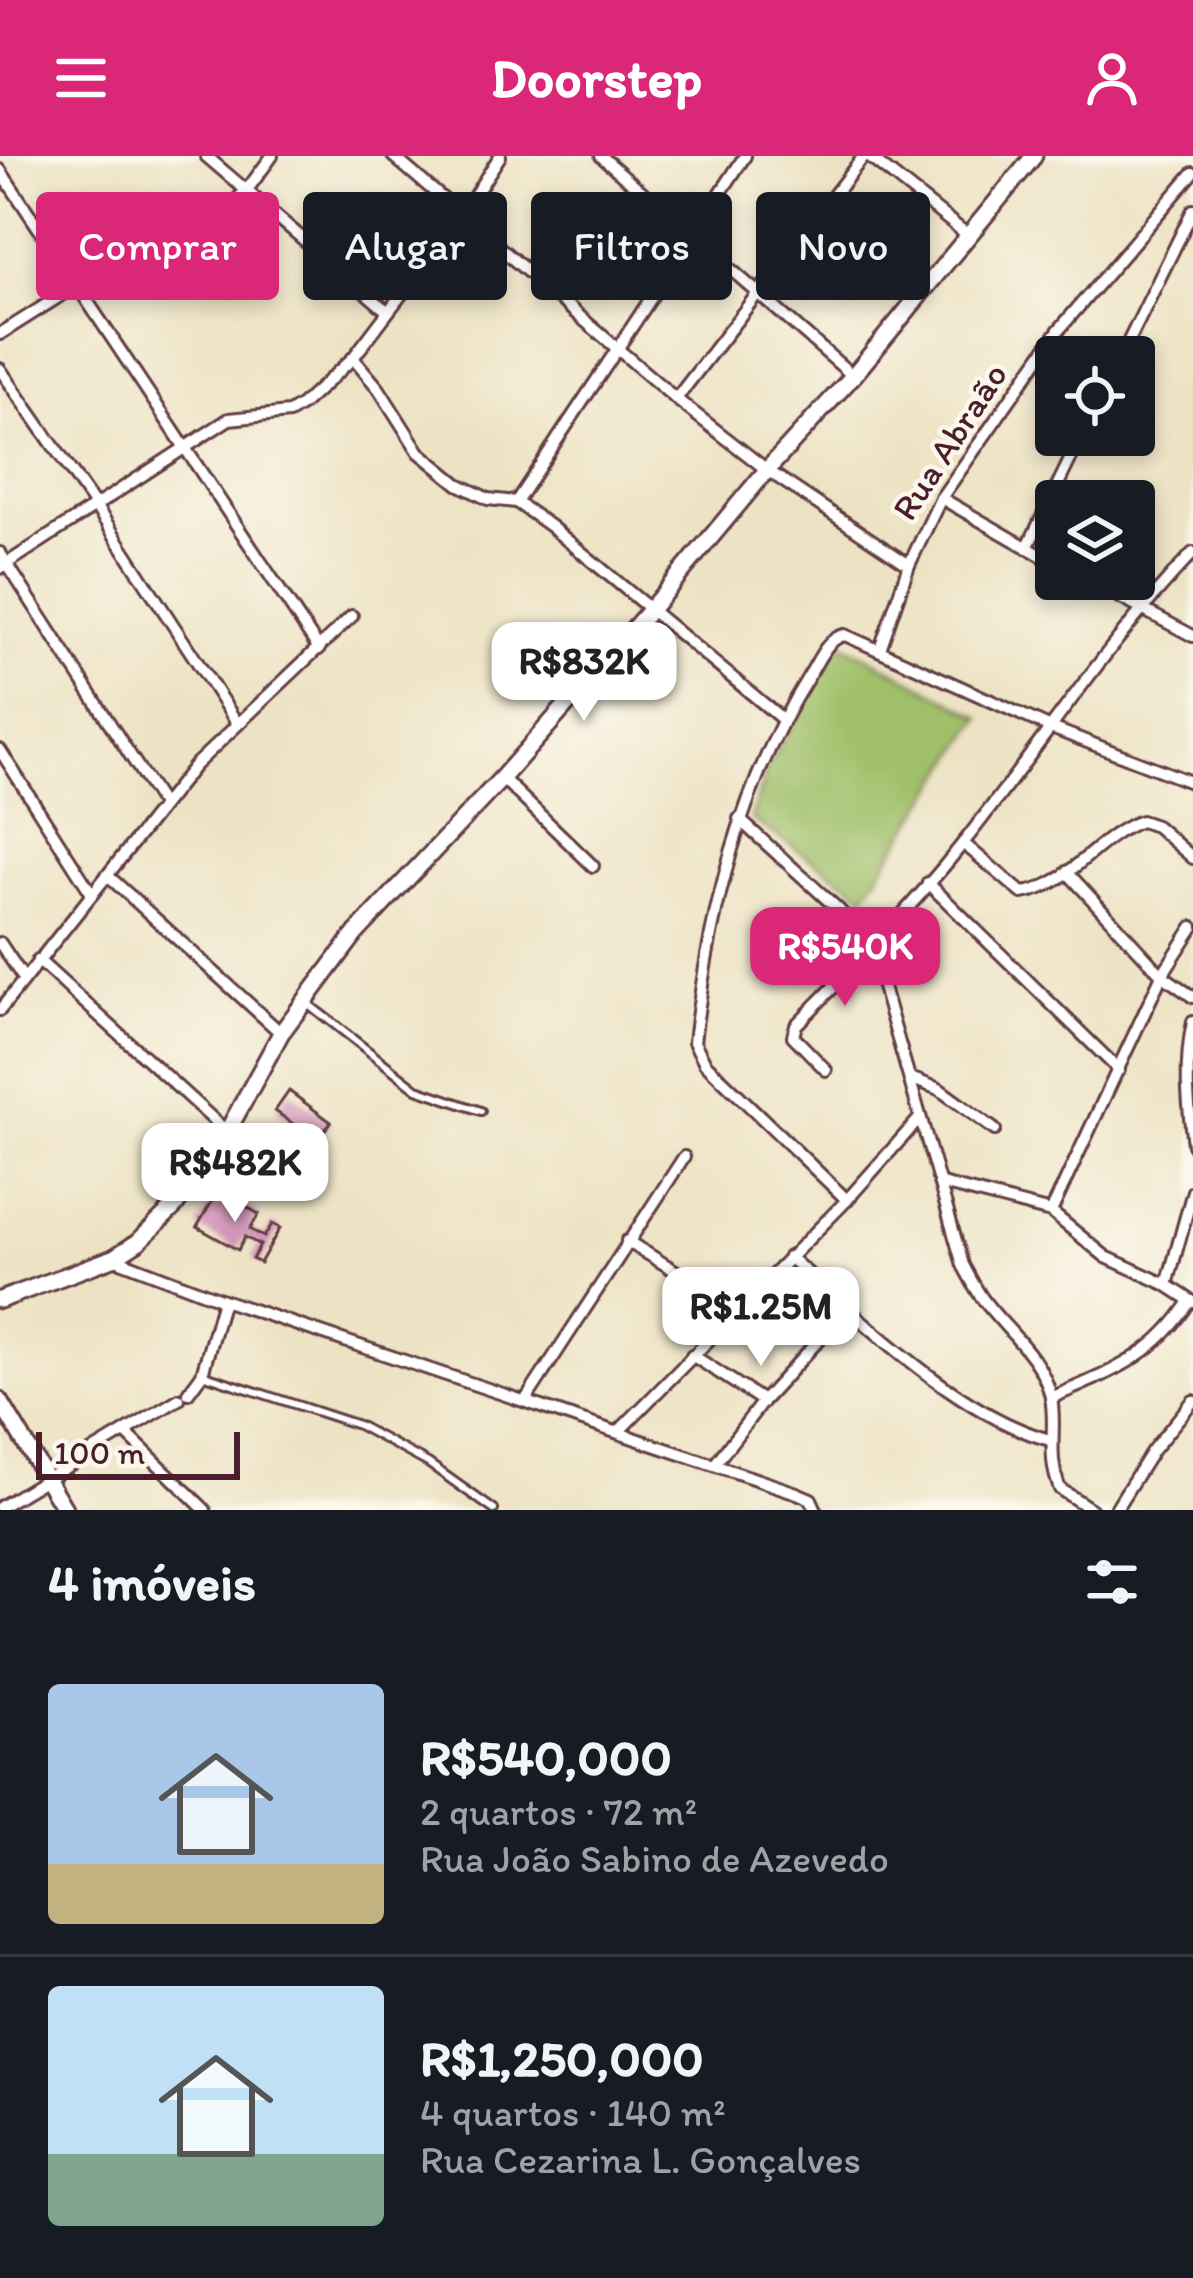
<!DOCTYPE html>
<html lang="pt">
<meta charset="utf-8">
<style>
body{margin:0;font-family:Itim,sans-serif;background:#20242c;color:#f1f3f6;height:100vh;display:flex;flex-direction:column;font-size:45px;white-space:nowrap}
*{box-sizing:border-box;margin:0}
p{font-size:39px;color:#9ea1a6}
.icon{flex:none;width:66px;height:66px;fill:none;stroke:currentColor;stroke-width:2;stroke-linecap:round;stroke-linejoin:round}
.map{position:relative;height:1354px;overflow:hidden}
.sheet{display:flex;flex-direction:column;background:#171b24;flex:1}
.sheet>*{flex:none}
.banner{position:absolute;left:36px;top:36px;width:1122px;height:108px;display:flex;gap:24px}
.buttons{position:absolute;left:1035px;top:180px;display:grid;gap:24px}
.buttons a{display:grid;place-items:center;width:120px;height:120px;border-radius:12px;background:#171b24;box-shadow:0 6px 18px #0003;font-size:60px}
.scale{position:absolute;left:36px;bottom:30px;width:204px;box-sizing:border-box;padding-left:12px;border:6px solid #4a1f2b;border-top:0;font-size:33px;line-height:42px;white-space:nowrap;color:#4a1f2b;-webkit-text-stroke:9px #fbf7ec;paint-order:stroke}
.price{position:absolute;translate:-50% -102px;padding:0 27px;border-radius:24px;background:#fff;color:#222;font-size:39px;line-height:78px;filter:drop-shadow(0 3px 6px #0008)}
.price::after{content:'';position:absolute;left:50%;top:72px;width:36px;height:27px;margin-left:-18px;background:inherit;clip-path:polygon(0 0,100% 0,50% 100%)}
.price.selected{background:#db2777;color:#fff}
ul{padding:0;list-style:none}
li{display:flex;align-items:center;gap:36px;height:300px;padding:0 48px}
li+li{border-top:3px solid #363941}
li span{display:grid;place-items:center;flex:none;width:336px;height:240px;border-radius:12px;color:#555}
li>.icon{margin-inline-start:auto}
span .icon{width:144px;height:144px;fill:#fffc;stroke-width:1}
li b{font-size:51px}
h2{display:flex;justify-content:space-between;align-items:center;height:144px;padding:0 48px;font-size:51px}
.chip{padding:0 42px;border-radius:12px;background:#171b24;box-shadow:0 6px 18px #0003;font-size:42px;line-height:108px}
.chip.selected{background:#db2777;color:#fff}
header{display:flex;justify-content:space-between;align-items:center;height:156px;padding:0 48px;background:#db2777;color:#fff;font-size:54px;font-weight:700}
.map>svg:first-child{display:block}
.green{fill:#9fbf67;stroke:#746f49;stroke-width:3}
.building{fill:#d191b8}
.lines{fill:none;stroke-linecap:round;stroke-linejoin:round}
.lane-casing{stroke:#623c42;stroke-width:12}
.street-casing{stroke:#623c42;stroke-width:16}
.secondary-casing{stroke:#623c42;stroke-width:21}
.lane{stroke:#fff;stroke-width:6}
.street{stroke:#fff;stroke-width:10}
.secondary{stroke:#fff;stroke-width:15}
.labels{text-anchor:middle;stroke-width:9;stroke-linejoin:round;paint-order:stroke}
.street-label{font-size:36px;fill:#4a1f2b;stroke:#fbf7ec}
</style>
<header><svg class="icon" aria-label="menu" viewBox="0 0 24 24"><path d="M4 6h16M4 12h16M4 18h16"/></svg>Doorstep<svg class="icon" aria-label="person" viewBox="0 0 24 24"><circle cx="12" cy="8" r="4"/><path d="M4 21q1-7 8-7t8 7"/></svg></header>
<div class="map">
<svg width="1193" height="1354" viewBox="0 0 1193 1354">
<rect width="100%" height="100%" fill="#fbf7ec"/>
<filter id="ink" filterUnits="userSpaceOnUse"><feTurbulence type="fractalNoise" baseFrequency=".00833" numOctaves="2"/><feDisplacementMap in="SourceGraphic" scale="24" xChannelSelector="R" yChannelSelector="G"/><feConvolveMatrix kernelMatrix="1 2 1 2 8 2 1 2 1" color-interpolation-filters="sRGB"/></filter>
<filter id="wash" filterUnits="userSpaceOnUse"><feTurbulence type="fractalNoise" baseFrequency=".004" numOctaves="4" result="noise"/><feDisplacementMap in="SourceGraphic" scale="48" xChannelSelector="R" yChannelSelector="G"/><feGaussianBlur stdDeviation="2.7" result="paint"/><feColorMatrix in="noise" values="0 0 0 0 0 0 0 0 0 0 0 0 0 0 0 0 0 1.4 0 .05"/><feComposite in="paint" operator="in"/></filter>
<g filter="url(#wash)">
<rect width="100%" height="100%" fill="#ede3c4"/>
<path class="green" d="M845,489L981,561L865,739L751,663L767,612L837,491Z"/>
<g id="blocks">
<g class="building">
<path d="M289,935L331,966L317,985L275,955Z"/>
<path d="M218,1035L259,1058L250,1073L264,1081L272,1068L280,1072L260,1107L252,1103L260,1089L245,1081L238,1094L197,1071Z"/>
</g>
</g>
</g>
<g filter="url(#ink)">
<use href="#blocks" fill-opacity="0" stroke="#623c42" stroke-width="3"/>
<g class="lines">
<defs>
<g id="lane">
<path d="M307,847L417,933L481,955"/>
<path d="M202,1218L358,1269L428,1307L494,1354"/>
</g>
<g id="street">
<path d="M206,0L387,155"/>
<path d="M393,0L676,243L767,314L909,409"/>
<path d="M601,0L853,220"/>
<path d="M868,0L969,80"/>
<path d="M0,14L319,493"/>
<path d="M0,178L93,119L196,82L247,34L272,0"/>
<path d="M1121,201L1193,54"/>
<path d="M353,202L379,233L419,296L458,328L488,343L516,346L550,370L782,563"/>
<path d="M0,213L96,351L237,567"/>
<path d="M676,243L864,0"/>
<path d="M941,342L1056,408"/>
<path d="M516,346L745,0"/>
<path d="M1027,392L1082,279"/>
<path d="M0,397L161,647"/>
<path d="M0,412L229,263L289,257L302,249L353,202L462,59L500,0"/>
<path d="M1085,423L1193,480"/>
<path d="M880,493L909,409L941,342L1058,175L1193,17"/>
<path d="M0,594L92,738"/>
<path d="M502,622L593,710"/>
<path d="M739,663L839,754L872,793L963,1109C969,1120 975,1132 982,1142C1005,1174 1042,1200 1051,1241C1057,1272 1046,1299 1060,1333L1092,1354"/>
<path d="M963,687L1022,737C1068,732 1098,679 1141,665L1156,670L1193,702"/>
<path d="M1067,716L1162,819L1193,841"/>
<path d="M107,719L281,877"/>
<path d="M928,727L1119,914"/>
<path d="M0,787L24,823"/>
<path d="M38,804L227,976"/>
<path d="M0,854L195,609L352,460"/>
<path d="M1193,866C1184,908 1188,946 1193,989"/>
<path d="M826,914L793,880L796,869C855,810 912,751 964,686C1041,589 1107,486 1193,397"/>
<path d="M910,922L939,933L995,974"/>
<path d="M942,1028L1051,1056L1106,1101L1167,1129L1193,1146"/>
<path d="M847,1044L705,907L694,886C710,755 739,631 810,518C819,504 827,482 845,479L1049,571L1193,627"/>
<path d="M1051,1056L1162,819L1193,771"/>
<path d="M627,1085L690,1124"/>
<path d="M789,1101C860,1162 959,1260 1050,1284"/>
<path d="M113,1102L223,1144L797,1337L811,1343L816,1354"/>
<path d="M1167,1129L1193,1035"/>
<path d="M692,1199L763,1245"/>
<path d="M188,1237L202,1218L223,1144"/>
<path d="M1051,1242C1110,1216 1155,1201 1190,1145"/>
<path d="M525,1245L684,1001"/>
<path d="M619,1275L847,1044L919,963"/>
<path d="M127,1278L205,1354"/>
<path d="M715,1308L763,1245L848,1152"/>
<path d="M0,1351L179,1243"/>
<path d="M1115,1354L1152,1295L1193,1245"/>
</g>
<g id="secondary">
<path d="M0,1144L113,1102L138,1086L175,1050L227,976L281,877L356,777L502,622L650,454L767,314L853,220L1034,0"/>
<path d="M0,1245L65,1354"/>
</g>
</defs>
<use href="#lane" class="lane-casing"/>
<use href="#street" class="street-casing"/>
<use href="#secondary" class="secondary-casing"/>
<use href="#lane" class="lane"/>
<use href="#street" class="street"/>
<use href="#secondary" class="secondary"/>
</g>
</g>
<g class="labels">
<g class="street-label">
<text transform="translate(949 285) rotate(-57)" y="13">Rua Abraão</text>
</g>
</g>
</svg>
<div class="buttons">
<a><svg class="icon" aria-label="locate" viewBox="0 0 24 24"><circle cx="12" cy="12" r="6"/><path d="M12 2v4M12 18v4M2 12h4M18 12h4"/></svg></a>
<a><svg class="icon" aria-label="layers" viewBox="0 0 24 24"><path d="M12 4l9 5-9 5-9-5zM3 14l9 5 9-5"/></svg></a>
</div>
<div class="scale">100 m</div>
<b class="price" style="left:584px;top:568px">R$832K</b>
<b class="price selected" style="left:845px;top:853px">R$540K</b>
<b class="price" style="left:235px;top:1069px">R$482K</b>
<b class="price" style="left:761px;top:1213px">R$1.25M</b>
<div class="banner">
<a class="chip selected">Comprar</a>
<a class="chip">Alugar</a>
<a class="chip">Filtros</a>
<a class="chip">Novo</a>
</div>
</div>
<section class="sheet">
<h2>4 imóveis<svg class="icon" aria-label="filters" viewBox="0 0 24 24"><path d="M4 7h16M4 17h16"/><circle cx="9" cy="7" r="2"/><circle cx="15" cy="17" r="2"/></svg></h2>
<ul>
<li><span style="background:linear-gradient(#a9c7e8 75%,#c2b280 0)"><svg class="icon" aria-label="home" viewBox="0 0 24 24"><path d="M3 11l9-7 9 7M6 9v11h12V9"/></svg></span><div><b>R$540,000</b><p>2 quartos · 72 m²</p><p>Rua João Sabino de Azevedo</p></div></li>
<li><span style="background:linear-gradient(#bfe0f5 70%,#7fa58c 0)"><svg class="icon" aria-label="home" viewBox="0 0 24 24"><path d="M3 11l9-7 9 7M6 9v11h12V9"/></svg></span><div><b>R$1,250,000</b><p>4 quartos · 140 m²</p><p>Rua Cezarina L. Gonçalves</p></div></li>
</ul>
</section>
